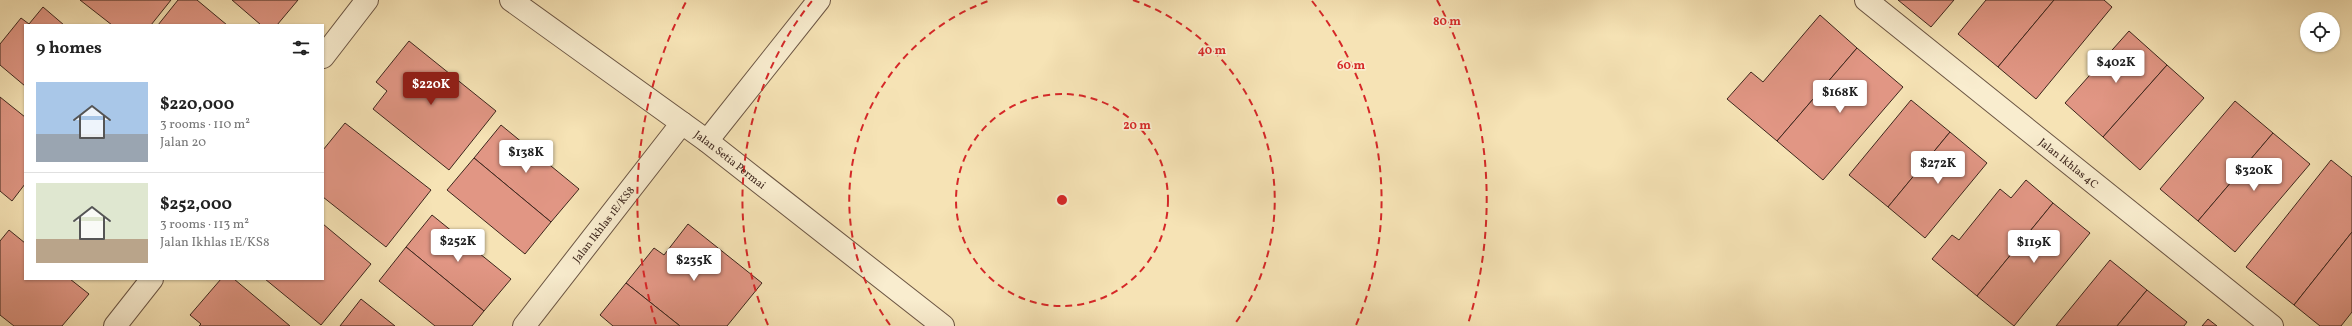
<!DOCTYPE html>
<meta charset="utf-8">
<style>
body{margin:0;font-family:Vollkorn,serif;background:#f6f6f6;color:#222;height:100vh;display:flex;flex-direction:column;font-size:15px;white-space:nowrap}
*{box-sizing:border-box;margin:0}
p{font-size:13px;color:#767676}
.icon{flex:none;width:22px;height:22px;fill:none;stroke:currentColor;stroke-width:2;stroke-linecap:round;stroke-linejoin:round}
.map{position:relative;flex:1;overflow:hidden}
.sheet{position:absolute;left:24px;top:24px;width:300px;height:256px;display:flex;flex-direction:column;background:#fff;border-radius:0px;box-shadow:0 1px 3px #0004}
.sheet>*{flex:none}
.controls{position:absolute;left:2300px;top:12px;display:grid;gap:8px}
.controls a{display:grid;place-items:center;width:40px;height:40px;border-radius:50%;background:#fff;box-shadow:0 1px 3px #0004;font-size:20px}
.price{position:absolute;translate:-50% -34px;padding:0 9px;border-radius:4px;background:#fff;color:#222;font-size:13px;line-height:26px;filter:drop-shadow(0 1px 2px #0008)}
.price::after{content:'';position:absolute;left:50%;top:24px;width:12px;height:9px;margin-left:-6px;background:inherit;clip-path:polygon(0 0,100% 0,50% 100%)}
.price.selected{background:#8f2418;color:#fff}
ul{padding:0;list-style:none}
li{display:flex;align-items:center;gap:12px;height:100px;padding:0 12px}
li+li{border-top:1px solid #e0e0e0}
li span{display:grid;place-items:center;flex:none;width:112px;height:80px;border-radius:0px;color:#555}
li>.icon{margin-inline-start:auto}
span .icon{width:48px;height:48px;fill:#fffc;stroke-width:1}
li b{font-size:17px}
h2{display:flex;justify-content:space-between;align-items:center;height:48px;padding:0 12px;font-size:17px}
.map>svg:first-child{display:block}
.building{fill:#e19684;stroke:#3d261d}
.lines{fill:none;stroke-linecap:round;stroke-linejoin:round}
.street-casing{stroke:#6b5543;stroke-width:24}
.street{stroke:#f9edcf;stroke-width:22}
.ring{fill:none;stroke:#d62828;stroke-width:2;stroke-dasharray:7 5}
.labels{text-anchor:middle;stroke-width:3.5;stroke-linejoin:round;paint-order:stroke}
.street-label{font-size:11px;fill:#3d261d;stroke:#f9edcf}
.centre{fill:#d62828;stroke:#f9edcf;stroke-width:2}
.ring-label{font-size:12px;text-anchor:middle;font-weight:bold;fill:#d62828;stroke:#f9edcf;stroke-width:3.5;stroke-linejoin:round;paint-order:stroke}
</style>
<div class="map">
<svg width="2352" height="326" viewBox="0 0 2352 326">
<rect width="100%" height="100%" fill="#f6e3b5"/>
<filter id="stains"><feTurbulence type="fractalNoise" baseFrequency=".005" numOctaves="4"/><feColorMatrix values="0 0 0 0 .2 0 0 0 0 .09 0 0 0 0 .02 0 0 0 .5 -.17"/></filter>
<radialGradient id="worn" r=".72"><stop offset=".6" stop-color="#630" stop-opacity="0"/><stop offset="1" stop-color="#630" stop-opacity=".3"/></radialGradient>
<g class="building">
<path d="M80,0H171L151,25H112Z"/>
<path d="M178,0H197L227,25H158Z"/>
<path d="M232,0H298L277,25H261Z"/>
<path d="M1898,0H1954L1931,27Z"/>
<path d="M1986,0H2054L1998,67L1958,34Z"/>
<path d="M2054,0H2104L2112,7L2036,99L1998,67Z"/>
<path d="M43,7L64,25H25V86L0,65V44L21,18L29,24Z"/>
<path d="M1820,15L1857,48L1777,141L1727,99L1751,72L1763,82Z"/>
<path d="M2129,31L2167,65L2103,137L2065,103Z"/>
<path d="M409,41L496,111L449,170L373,109L387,91L376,82Z"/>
<path d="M1857,48L1903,87L1823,180L1777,141Z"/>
<path d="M2167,65L2204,98L2140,170L2103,137Z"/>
<path d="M0,97L25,117V184L12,201L0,191Z"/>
<path d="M1911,100L1950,132L1888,207L1849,175Z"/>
<path d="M2235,101L2273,133L2198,221L2160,189Z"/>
<path d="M345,123L431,190L386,247L323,197V150Z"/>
<path d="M501,125L579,189L551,222L474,158Z"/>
<path d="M1950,132L1987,163L1925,238L1888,207Z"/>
<path d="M2273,133L2310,164L2235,252L2198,221Z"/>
<path d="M474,158L551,222L525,254L447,190Z"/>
<path d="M2331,160L2352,177V232L2294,305L2246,267Z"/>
<path d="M2026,180L2053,203L1977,296L1932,259L1952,235L1959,240L2000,189L2011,198Z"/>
<path d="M2053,203L2090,233L2014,326L1977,296Z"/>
<path d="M432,215L511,279L484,311L406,247Z"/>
<path d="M323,224L371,264L321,325L265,279H323Z"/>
<path d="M688,224L762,283L727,326H680L626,283L654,248L664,255Z"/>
<path d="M9,230L25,243V279H70L89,294L62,326H14L0,315V241Z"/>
<path d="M2352,232V312L2341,326H2320L2294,305Z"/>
<path d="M406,247L484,311L472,326H435L379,281Z"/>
<path d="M2110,260L2147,290L2117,326H2056Z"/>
<path d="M221,279H234L290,326H199L201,324L190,315Z"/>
<path d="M626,283L680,326H613L600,315Z"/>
<path d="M2147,290L2187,322L2184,326H2117Z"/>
<path d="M361,299L395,326H340Z"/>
<path d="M2208,319L2217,326H2202Z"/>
</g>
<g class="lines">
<defs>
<g id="street">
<path id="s1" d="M511,0L707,141L943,326"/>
<path id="s2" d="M1866,0L2272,326"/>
<path d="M323,57L367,0"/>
<path d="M707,141L819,0"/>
<path d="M115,326L152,279"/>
<path id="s3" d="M524,326L682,123"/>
</g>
</defs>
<use href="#street" class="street-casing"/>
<use href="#street" class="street"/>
</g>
<g class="ring">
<circle cx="1062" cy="200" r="106"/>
<path d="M890 325A212 212 0 0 1 991 0M1133 0A212 212 0 0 1 1234 325"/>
<path d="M768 325A319 319 0 0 1 812 1M1312 1A319 319 0 0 1 1356 325"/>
<path d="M656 324A425 425 0 0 1 687 0M1437 0A425 425 0 0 1 1468 324"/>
</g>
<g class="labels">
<g class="street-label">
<text dy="4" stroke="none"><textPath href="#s1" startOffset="271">Jalan Setia Permai</textPath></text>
<text dy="4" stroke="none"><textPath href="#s2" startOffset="260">Jalan Ikhlas 4C</textPath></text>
<text dy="4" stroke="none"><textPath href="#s3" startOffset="129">Jalan Ikhlas 1E/KS8</textPath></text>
</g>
</g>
<circle cx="1062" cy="200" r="6" class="centre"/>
<g class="ring-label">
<text x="1447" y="25">80 m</text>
<text x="1212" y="54">40 m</text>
<text x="1351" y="69">60 m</text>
<text x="1137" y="129">20 m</text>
</g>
<rect width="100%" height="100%" filter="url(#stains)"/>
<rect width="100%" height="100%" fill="url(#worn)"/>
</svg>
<div class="controls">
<a><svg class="icon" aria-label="locate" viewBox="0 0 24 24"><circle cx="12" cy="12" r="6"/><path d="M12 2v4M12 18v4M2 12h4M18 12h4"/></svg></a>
</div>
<b class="price" style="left:2116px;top:84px">$402K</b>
<b class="price selected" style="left:431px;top:106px">$220K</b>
<b class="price" style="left:1840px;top:114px">$168K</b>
<b class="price" style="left:526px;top:174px">$138K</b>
<b class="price" style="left:1938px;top:185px">$272K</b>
<b class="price" style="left:2254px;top:192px">$320K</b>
<b class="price" style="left:458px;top:263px">$252K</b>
<b class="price" style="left:2034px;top:264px">$119K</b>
<b class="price" style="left:694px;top:282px">$235K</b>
<section class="sheet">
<h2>9 homes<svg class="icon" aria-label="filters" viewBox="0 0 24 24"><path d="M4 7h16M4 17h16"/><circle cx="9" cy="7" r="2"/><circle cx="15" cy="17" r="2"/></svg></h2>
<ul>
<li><span style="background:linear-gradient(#a9c7e8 65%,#9aa5b1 0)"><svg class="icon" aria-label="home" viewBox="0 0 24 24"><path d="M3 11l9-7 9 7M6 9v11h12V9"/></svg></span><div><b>$220,000</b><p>3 rooms · 110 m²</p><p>Jalan 20</p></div></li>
<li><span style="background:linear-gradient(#dfe7d0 70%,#b9a48a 0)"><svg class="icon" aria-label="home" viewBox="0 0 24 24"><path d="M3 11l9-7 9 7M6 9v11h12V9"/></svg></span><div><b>$252,000</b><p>3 rooms · 113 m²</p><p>Jalan Ikhlas 1E/KS8</p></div></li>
</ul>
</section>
</div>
